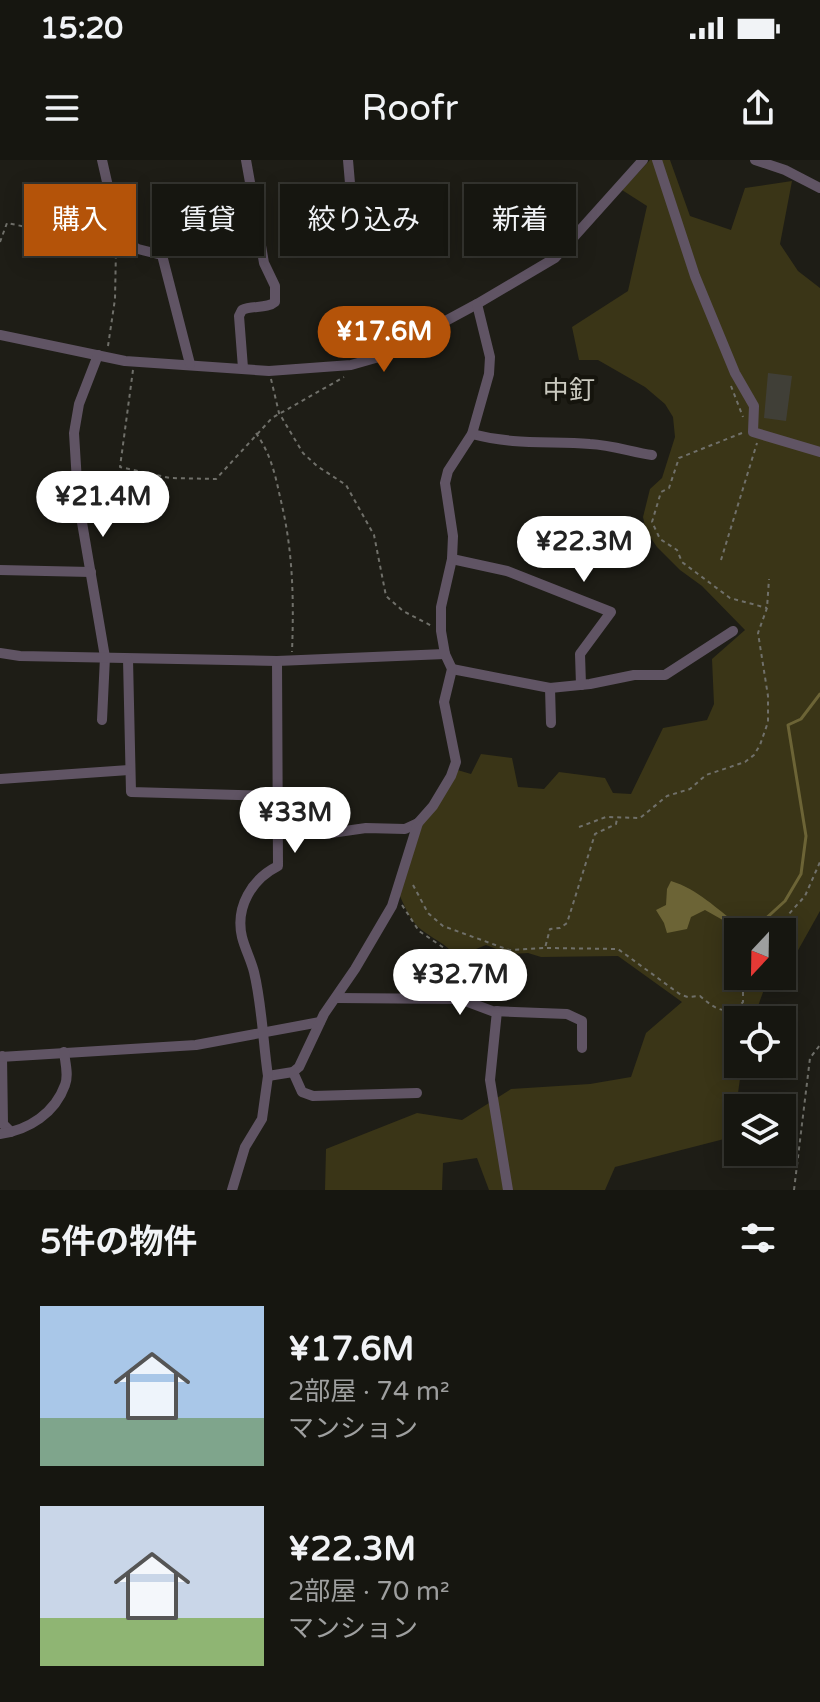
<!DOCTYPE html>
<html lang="ja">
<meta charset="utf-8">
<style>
body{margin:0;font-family:"Varela Round","Noto Sans JP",sans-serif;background:#23231e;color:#f1f3f6;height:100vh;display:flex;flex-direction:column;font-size:30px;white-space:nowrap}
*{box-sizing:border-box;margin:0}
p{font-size:26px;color:#9e9f9f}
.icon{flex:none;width:44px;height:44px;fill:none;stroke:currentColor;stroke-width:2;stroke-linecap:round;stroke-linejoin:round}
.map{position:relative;height:1030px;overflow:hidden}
.panel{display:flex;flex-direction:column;background:#161610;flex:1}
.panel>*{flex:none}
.banner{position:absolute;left:24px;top:24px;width:772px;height:72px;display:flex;gap:16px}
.needle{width:52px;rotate:202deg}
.buttons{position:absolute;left:724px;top:758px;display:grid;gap:16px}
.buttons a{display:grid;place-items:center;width:72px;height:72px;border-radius:0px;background:#161610;box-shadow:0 4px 20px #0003,0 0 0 2px #353530;font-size:40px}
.price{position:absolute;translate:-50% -68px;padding:0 18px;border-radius:28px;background:#fff;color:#222;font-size:26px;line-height:52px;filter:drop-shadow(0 2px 4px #0008)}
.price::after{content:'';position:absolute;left:50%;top:48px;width:24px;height:18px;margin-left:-12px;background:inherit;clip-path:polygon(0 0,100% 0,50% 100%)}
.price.current{background:#b45309;color:#fff}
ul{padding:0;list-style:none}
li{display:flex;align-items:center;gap:24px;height:200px;padding:0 40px}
li span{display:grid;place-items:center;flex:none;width:224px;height:160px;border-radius:0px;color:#555}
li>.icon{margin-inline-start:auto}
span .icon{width:96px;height:96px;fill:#fffc;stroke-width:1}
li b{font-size:34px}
h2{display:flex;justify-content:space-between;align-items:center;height:96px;padding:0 40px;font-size:34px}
.tag{padding:0 28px;border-radius:0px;background:#161610;box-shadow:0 4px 20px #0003,0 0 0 2px #353530;font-size:28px;line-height:72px}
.tag.current{background:#b45309;color:#fff}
.status{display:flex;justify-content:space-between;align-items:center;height:56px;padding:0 40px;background:#161610;direction:ltr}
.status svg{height:22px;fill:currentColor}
header{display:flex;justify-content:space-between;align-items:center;height:104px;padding:0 40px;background:#161610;font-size:36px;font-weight:600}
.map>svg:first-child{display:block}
.green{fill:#3a3517}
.water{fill:#6c6436}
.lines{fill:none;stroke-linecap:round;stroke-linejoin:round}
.stream{stroke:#6c6436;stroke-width:3}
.building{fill:#403f37}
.path{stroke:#70706a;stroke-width:2;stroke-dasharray:4 4;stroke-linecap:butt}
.minor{stroke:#605464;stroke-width:10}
.labels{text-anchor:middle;stroke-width:8;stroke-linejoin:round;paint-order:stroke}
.quarter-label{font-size:26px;fill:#c9c8be;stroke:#15140d}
</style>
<div class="status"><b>15:20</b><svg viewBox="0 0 49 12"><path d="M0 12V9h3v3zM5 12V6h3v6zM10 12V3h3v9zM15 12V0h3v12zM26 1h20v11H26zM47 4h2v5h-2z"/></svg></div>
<header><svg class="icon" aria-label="menu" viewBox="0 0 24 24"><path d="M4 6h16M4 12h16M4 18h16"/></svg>Roofr<svg class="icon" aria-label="share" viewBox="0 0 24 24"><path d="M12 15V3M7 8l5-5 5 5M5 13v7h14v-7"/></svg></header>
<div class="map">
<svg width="820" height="1030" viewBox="0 0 820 1030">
<rect width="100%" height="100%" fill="#1e1d16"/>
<path class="green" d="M650,0H670L690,56L731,70L745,28L792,21L780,84L798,111L820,128V751L792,801L782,805V772H738V816H771L766,824L753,860H738V904H742L732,977L615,1007L605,1030H489L477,998L443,1003L442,1030H325L326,989L417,953L462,960L511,929L590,924L631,917L646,873L682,842L618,796L541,797L528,793L509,794L486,785L456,797C447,783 430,778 418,767C408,757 404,744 398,732L416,671L454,609L471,614L481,594L512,598L518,627L544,629L559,612L605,618L613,633L631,634L663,568L707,560L714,544L712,499L745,470L702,426L680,410L657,387L646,371L643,357L650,329L662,318L675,277L673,257L665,244L645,227L598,200H579L572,167L628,131L647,46L622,30Z"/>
<path class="water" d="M671,721C698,729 716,749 738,764L737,768L705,750L691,757L687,769L667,773L664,763L656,750L666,745L667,729Z"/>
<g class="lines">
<path class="stream" d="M737,768L752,771L785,741L801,714L806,676L788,565L801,559L820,534"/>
</g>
<path class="building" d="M768,213L792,216L786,261L764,258Z"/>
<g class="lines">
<g class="path">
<path d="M0,82L7,63L46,71L84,84L111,80"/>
<path d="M108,186L115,139L116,89"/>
<path d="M133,210L120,307L170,318L216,319L272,258L344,217"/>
<path d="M271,219L279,253L303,293L317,306L346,325L374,375L386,436L403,451L432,466"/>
<path d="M731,226L743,257"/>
<path d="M256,273C270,293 275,313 280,337C293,389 294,438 292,492"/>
<path d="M742,273L679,298L669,328L661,332L652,362L660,379L677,390L682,402L730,438L767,448"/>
<path d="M721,400L757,283"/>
<path d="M579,667L606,657L640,658L667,636L690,629L706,615L745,602L754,595L760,585L768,562V536L758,473L767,448L769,419"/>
<path d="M413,725L428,753L443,766L509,790L545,788L550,769L560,768L567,763L595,674L616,664L617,659"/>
<path d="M402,745L419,771L450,792L466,829"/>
<path d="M782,776L788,755L805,736L820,702"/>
<path d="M547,788L618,789L681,835L688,837L700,836C714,848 727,858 743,842V816"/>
<path d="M794,1030L810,898L820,885"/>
</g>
<g class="minor">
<path d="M102,0L120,79L138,89L162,95"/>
<path d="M348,0L351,35"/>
<path d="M657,0L695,116L735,213L754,246L753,272L820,292"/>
<path d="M755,0L785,10L820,28"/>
<path d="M0,175L125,201L269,211L351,205L379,197L477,144L555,98L643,0"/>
<path d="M98,195L79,244L74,273L78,339L105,497L102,560"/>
<path d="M190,204L162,95L204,72L253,39L246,0"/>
<path d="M243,208L239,156L242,150C252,145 267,149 275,142V126L264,103L253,39"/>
<path d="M472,274C514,285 548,281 590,284C611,285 632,292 652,295"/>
<path d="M452,399L507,411L611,452L580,494L581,525"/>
<path d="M0,410L91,412"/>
<path d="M0,493L20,496L277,501L445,494"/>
<path d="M128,499L131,632L278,636"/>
<path d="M452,509L550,528L590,524L634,515H665L733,471"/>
<path d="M550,528L551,563"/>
<path d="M0,619L129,610"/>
<path d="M278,672L324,674L366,668L405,669L418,663"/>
<path d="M337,838L460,839L492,851L567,854L582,861V888"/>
<path d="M497,851L490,920L508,1030"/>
<path d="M2,896L3,964L11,972"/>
<path d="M0,897L196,885L320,862"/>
<path d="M293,912L302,932L313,936L417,933"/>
<path d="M268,916L293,912L299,907L324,854L355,809L392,746L418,663L433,646L451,616L456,602L444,542L452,509L445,494L441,471V447L452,399L453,376L445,323L448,311L472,274L489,214L490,197L477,144"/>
<path d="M0,974C29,970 55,953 65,925C69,915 65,902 64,892"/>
<path d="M232,1030L245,987L262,959L268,916C263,882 262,845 254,812C251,800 245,789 242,777C235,747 252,719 278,706L277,501"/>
</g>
</g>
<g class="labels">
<g class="quarter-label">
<text x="569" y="239">中釘</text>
</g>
</g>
</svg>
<div class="buttons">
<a><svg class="needle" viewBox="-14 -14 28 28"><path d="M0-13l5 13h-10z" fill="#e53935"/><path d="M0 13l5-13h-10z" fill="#9e9f9f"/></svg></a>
<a><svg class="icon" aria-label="locate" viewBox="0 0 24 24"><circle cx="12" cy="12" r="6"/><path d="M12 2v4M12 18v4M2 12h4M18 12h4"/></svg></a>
<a><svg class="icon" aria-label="layers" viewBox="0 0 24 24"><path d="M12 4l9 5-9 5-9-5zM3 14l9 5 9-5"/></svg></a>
</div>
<b class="price current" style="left:384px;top:214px">¥17.6M</b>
<b class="price" style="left:103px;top:379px">¥21.4M</b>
<b class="price" style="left:584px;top:424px">¥22.3M</b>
<b class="price" style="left:295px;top:695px">¥33M</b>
<b class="price" style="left:460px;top:857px">¥32.7M</b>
<div class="banner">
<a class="tag current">購入</a>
<a class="tag">賃貸</a>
<a class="tag">絞り込み</a>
<a class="tag">新着</a>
</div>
</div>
<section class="panel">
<h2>5件の物件<svg class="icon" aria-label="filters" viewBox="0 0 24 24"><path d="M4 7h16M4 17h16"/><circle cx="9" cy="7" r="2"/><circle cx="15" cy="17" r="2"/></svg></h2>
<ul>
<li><span style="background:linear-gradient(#a9c7e8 70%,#7fa58c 0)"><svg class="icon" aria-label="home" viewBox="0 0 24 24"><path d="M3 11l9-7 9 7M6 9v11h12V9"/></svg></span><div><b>¥17.6M</b><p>2部屋 · 74 m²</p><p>マンション</p></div></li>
<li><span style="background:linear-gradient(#c9d6e8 70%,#8fb573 0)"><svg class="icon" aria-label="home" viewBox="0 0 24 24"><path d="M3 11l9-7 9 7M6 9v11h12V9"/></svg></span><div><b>¥22.3M</b><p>2部屋 · 70 m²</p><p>マンション</p></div></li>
</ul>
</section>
